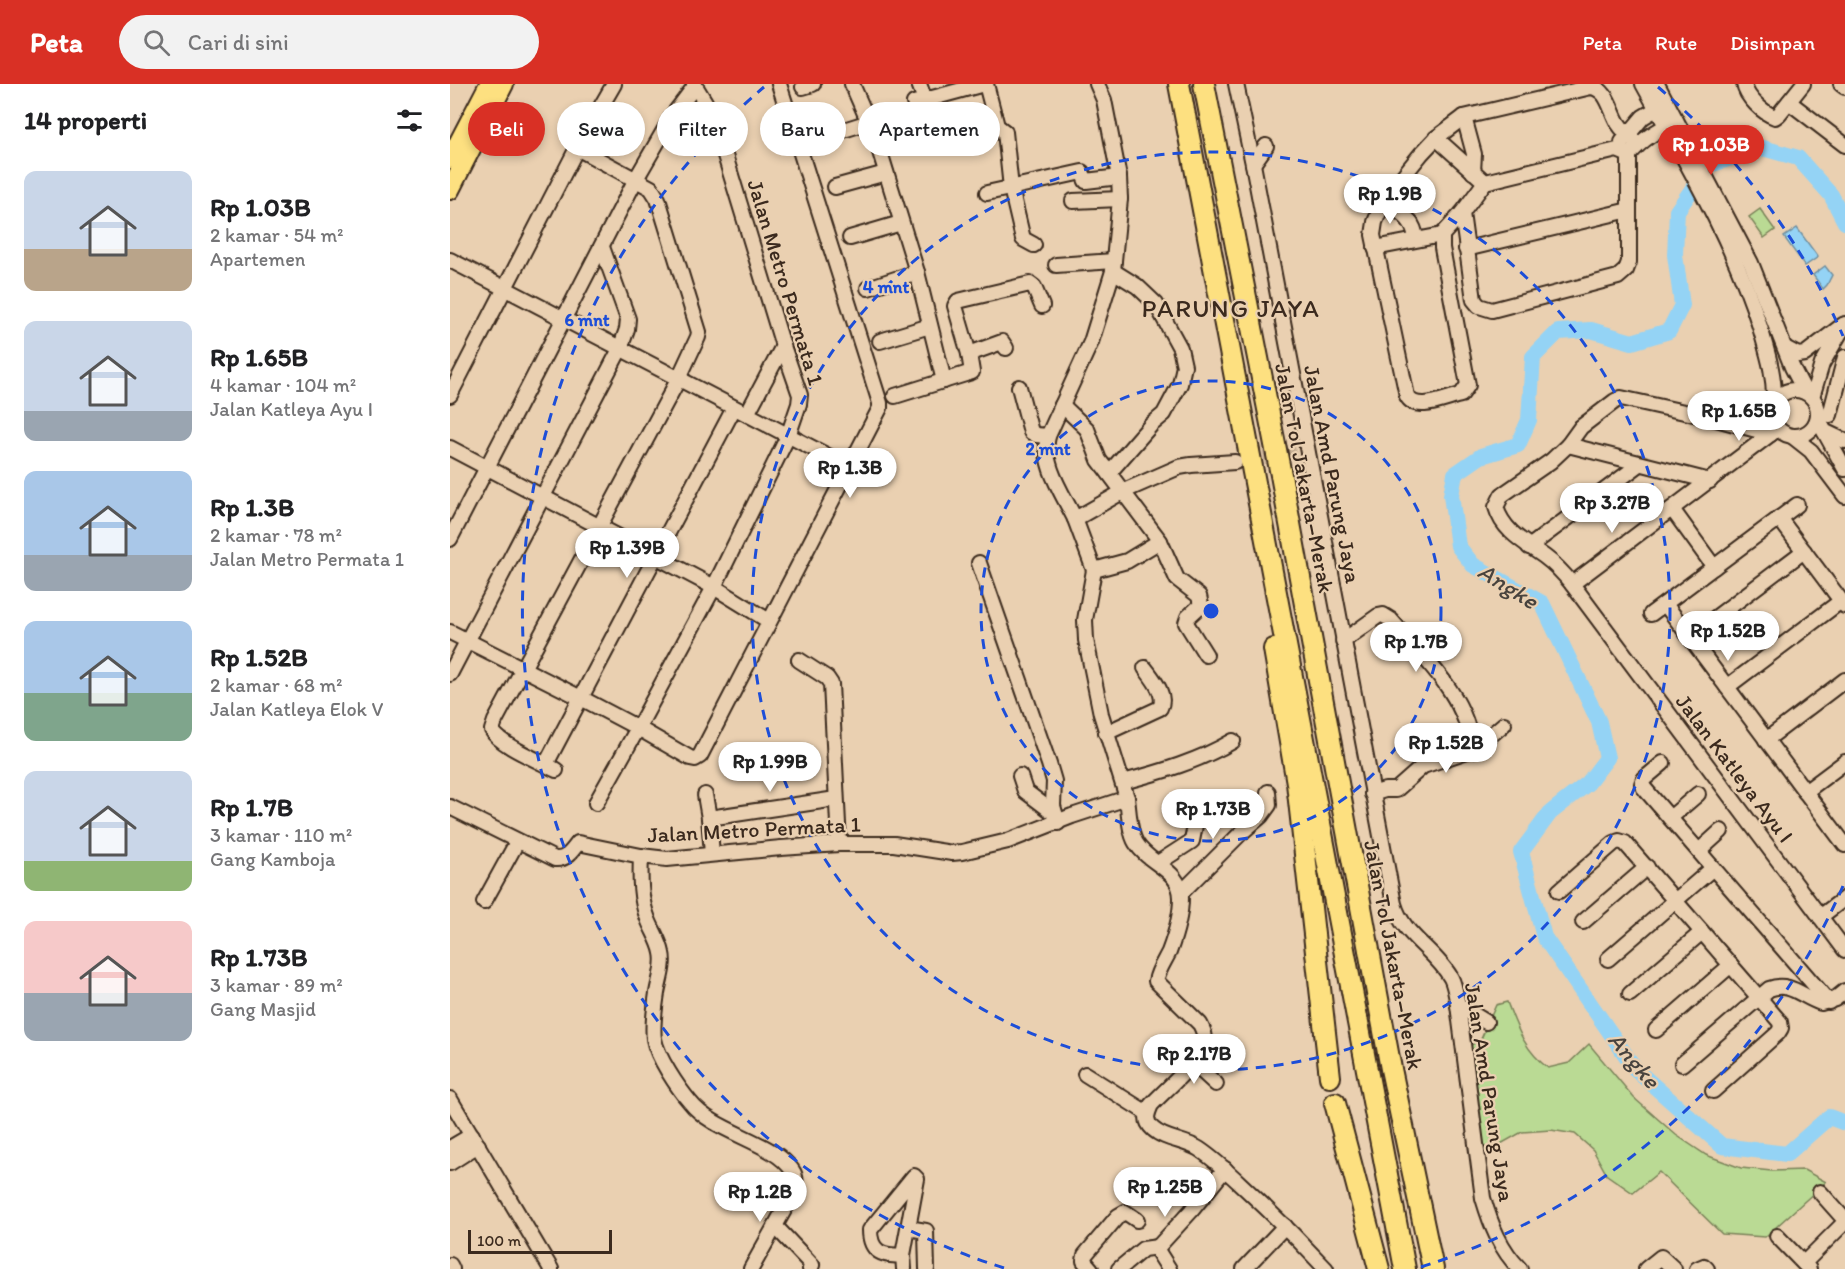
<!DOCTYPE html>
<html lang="id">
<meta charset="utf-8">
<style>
body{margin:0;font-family:Itim,sans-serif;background:#f2f2f2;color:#202124;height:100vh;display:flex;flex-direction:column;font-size:22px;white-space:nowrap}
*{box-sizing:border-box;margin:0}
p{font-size:20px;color:#757577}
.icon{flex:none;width:33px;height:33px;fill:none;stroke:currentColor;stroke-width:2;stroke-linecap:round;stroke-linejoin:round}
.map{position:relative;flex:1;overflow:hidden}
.sheet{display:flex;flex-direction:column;background:#fff;width:450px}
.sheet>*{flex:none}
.banner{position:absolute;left:18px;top:18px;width:570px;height:54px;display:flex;gap:12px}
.scale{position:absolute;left:18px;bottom:15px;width:144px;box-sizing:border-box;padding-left:6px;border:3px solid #3b2a1e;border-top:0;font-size:16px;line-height:21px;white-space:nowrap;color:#3b2a1e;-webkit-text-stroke:4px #ead0b1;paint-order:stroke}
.price{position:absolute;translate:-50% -51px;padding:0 14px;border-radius:21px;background:#fff;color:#222;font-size:20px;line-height:39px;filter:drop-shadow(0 2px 3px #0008)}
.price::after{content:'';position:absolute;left:50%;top:36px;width:18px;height:14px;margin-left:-9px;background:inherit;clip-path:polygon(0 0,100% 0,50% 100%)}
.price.on{background:#d93025;color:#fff}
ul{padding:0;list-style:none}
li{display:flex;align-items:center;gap:18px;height:150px;padding:0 24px}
li span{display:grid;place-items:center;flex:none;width:168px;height:120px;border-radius:12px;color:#555}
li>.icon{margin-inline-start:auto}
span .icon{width:72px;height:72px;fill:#fffc;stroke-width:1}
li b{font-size:26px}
h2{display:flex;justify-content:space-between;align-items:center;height:72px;padding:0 24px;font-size:26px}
.tag{padding:0 21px;border-radius:27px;background:#fff;box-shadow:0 3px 9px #0003;font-size:21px;line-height:54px}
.tag.on{background:#d93025;color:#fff}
header{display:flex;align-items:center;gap:36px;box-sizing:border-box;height:84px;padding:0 30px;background:#d93025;color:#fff}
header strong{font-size:28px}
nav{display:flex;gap:33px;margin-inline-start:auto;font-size:21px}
.search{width:420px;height:54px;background:#f2f2f2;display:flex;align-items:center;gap:15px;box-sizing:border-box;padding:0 21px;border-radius:33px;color:#757577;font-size:22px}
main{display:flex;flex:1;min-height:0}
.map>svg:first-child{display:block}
.green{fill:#bada94;stroke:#7a8259;stroke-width:1.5}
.water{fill:#94d3f5;stroke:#708f9f;stroke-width:1.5}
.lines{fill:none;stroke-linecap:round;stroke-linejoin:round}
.river{stroke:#94d3f5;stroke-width:16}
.minor-tunnel{stroke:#c7af94;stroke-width:14;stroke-dasharray:14 7;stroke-linecap:butt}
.minor-casing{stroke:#3b2a1e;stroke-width:18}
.major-casing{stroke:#3b2a1e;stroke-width:22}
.highway-casing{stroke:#3b2a1e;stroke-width:24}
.minor{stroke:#ead0b1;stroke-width:14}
.major{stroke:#fde080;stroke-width:18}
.highway{stroke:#fde080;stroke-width:20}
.ring{fill:none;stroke:#1d4ed8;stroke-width:3;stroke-dasharray:10 8}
.labels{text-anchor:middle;stroke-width:4.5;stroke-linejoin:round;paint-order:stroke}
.street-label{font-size:22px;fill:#3b2a1e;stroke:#ead0b1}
.water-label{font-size:24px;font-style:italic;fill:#48433e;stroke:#ead0b1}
.quarter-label{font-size:26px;letter-spacing:1.5px;fill:#3b2a1e;stroke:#ead0b1}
.centre{fill:#1d4ed8;stroke:#ead0b1;stroke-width:3}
.ring-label{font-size:18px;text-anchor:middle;font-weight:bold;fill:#1d4ed8;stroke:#ead0b1;stroke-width:4.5;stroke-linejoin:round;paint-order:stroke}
</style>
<header>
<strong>Peta</strong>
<div class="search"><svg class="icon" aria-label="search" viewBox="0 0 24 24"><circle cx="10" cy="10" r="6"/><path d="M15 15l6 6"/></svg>Cari di sini</div>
<nav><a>Peta</a><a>Rute</a><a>Disimpan</a></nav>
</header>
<main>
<section class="sheet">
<h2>14 properti<svg class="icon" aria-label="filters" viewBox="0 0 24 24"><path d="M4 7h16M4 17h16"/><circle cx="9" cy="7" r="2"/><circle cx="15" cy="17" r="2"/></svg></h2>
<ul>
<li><span style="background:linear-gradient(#c9d6e8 65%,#b9a48a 0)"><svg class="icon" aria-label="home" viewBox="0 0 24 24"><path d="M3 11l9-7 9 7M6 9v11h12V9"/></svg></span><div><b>Rp 1.03B</b><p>2 kamar · 54 m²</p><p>Apartemen</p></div></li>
<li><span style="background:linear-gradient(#c9d6e8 75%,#9aa5b1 0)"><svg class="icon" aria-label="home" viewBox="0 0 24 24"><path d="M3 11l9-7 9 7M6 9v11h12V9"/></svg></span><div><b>Rp 1.65B</b><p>4 kamar · 104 m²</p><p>Jalan Katleya Ayu I</p></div></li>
<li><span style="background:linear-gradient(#a9c7e8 70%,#9aa5b1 0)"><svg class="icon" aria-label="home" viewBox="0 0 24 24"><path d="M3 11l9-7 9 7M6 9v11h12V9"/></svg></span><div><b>Rp 1.3B</b><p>2 kamar · 78 m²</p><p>Jalan Metro Permata 1</p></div></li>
<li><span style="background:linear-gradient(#a9c7e8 60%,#7fa58c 0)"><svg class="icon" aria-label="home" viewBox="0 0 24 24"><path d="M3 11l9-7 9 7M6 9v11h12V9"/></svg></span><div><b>Rp 1.52B</b><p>2 kamar · 68 m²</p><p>Jalan Katleya Elok V</p></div></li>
<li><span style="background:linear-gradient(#c9d6e8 75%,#8fb573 0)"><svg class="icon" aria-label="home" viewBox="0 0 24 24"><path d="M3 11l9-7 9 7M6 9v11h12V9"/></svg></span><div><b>Rp 1.7B</b><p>3 kamar · 110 m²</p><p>Gang Kamboja</p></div></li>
<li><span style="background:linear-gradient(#f6c9c9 60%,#9aa5b1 0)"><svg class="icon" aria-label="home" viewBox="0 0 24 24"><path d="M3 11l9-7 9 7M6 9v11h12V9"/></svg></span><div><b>Rp 1.73B</b><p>3 kamar · 89 m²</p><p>Gang Masjid</p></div></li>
</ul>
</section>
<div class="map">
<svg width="1395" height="1185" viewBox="0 0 1395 1185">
<rect width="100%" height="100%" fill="#ead0b1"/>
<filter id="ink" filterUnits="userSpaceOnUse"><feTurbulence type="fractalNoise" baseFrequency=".0167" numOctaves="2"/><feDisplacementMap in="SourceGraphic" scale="12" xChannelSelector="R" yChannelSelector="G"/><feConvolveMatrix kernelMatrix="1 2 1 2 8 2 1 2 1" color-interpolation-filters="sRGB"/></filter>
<g filter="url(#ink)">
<g class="green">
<path d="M1310,125L1325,146L1314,154L1299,133Z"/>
<path d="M1057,918C1067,944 1075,967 1098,984L1119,979L1139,960L1184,1014L1226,1051L1256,1071L1291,1084L1322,1087L1354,1086L1376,1098L1315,1153L1272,1150L1209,1088L1183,1109L1157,1091L1143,1066L1125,1050L1101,1046L1072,1048L1031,1071L1018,963L1031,955L1046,921Z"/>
</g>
<g class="water">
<path d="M1347,144L1368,173L1355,182L1334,153Z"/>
<path d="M1375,182L1382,191L1377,201L1373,205L1363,191Z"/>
</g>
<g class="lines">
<path class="river" d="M1395,138L1381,111L1348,74L1313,64L1259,81L1227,127L1225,171L1232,221L1219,247L1182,258L1141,246L1108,248L1083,273L1079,336L1068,361L1031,372L1005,390L1001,411L1008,462L1023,481L1092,519L1149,638L1157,674L1138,699L1100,729L1071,768L1094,853L1186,986L1272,1062L1337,1070L1379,1033L1395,1039"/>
<path class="minor-tunnel" d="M793,377L846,367"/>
<defs>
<g id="minor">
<path d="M402,0L426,55L467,188L494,297"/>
<path d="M536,0L547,42L555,48L561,104L573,155L584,161"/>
<path d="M647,0L654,16L669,93L670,115L663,187L641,258L598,352C591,380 613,410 625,435L674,407L729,383L741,381L785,378"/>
<path d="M786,0L803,80L944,820C953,852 985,866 1001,894C1005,902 1006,912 1008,921L1033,1114C1041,1141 1050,1165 1070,1185"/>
<path d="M1193,0C1236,78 1283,157 1310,243C1317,268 1325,291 1324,318"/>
<path d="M1207,0L1301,179L1342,283L1355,308"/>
<path d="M1294,0C1296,13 1313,29 1325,33L1329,30L1353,0"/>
<path d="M1391,0L1395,3"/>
<path d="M353,3L363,0"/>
<path d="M475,16L534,0"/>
<path d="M1339,18L1395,61"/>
<path d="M464,19L475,16L469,0"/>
<path d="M223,31L270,55"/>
<path d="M1014,33L1024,70L1023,88"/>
<path d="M368,54L419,38"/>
<path d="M986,54L1035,98"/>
<path d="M1172,58L1193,33L1213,21"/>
<path d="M1179,71L1167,66L1035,98L1012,129L992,151V164L1018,301L1011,311C996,314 966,329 957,312L923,151L925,138L934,116L971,70L986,54L1014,33L1141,3C1158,5 1160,26 1168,39C1173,47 1181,54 1188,60"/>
<path d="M803,80L816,62"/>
<path d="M385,103L436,89"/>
<path d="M537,109L632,88L636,97L669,93"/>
<path d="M934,116C949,128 964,134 966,155"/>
<path d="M623,117L670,115"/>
<path d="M1012,129L1024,216L1029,222L1042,226L1168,193L1176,186L1179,178V71C1192,55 1208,46 1226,37"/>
<path d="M400,154L451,139"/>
<path d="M925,164L992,151"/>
<path d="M1016,165L1179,126"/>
<path d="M0,176L399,383"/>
<path d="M606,181L664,177"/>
<path d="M418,204L467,188"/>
<path d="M430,257L480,242"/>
<path d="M1335,264L1348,271L1355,270L1393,241"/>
<path d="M519,270L552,258L556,264"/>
<path d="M569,303L581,348L586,351L598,352"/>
<circle cx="1345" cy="329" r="23"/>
<path d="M0,311L127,64L164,0"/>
<path d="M445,312L522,288L519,270L505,222L508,217L580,200L584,203L592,222"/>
<path d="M1362,313L1372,280L1395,240"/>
<path d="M612,321L637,345L649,376L710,457"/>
<path d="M297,330L333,262"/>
<path d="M1368,331L1374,347L1395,385"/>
<path d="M1380,331L1395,273"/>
<path d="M1374,347L1395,357"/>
<path d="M1321,350L1266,335L1171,314L1165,317L1131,343L1118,361L1101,377L1052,411L1046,423C1053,448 1076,459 1095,473C1106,481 1114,490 1122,500L1395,866"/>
<path d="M1342,352L1361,367L1395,412"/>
<path d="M1118,361L1260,397"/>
<path d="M0,364L264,503L319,537"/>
<path d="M659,389L701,341L714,330L730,300L734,282L730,264L706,220L687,202L663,187"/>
<path d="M1222,425L1264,483"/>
<path d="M1329,434L1395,522"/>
<path d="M0,455L186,95L223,31L245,2"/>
<path d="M1079,463L1190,380"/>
<path d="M529,479L599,680L604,697L603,722L608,739"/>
<path d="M644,486L677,477L710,457L727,495L749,512L751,521L738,533L736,539L756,571"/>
<path d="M1122,500L1326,346"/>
<path d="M1215,520L1395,761"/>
<path d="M1201,530L1347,421"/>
<path d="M0,548L131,614L188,644L264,503L338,352L349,320L350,311L333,262L270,55L255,18L244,0"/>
<path d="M1240,553L1354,467"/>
<path d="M893,557L928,532L933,531L941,536C974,574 1018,613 1022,666"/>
<path d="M349,576L377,594L381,600L389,760"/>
<path d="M0,590L170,265L177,245L178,235L152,163"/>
<path d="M1277,603L1391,517"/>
<path d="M656,649L710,624C717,611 703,595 695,584"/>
<path d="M1316,656L1395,596"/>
<path d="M1213,679L1194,695L1192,700L1194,704L1379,918"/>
<path d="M96,680L284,324"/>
<path d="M106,686C90,677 49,661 42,646L45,637L228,296L248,253L249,248L208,115L201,104L127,64"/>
<path d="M570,692L575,707L604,729"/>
<path d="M673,698C711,688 749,677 783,657"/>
<path d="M1355,708L1395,678"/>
<path d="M922,710L935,706H946L973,682L1026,664L1054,640"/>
<path d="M255,711L259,734L262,770"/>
<path d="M677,714C679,728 679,747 686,759C699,781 731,785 731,814C731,831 725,852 719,868C714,878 708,886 706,897L750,940C753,946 756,951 754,958C749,978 716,1005 701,1021C697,1030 694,1037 703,1045C715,1056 735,1056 749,1065C767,1077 782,1092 798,1107C825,1132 851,1158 876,1185"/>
<path d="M146,719L188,644L240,674L245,675L250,672L430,324V319L329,0"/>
<path d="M0,723L105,775C116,776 122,767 128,759L191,772L217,775L331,764L389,760H444L502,769L512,768L558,757L622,732L677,714L651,630L636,556L635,536L644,486L625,435"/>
<path d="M259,734L386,715"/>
<path d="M1220,734L1248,710"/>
<path d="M1249,767L1271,747"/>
<path d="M191,772C190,793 190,815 198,835C202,846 210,857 212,869C215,881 209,897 207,909C205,924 202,940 204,955C207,973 228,1004 240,1018C264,1049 323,1057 342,1086C347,1093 346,1101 344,1108L301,1185"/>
<path d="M708,779L742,757L747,731"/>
<path d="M1109,807L1164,759L1169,757L1175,759L1330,938L1331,944L1328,949L1263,1007"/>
<path d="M731,809L790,750L811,732L819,721L818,708"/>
<path d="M34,818L67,758"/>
<path d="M1370,833L1395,814"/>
<path d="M1133,838L1197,783"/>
<path d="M1158,875L1263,784"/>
<path d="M1180,910L1252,848"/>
<path d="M1008,921L1036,938"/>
<path d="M1206,946L1281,881"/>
<path d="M742,978L766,1000"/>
<path d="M1232,980L1319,905C1340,897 1352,913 1371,919L1385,915L1395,907"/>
<path d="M635,990L697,1029"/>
<path d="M0,1015L101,1185"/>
<path d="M0,1064L22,1051"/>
<path d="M0,1079L28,1061"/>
<path d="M326,1143L362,1181L360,1185"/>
<path d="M458,1144L476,1147L477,1185"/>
<path d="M1327,1152L1359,1185"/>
<path d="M453,1171C433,1173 420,1168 420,1146L464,1092L467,1095L453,1171L454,1185"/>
<path d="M1354,1179L1394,1139V1135L1370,1108"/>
<path d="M0,1181L2,1185"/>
<path d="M641,1185L634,1177L635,1171L668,1132L675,1128L687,1136"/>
<path d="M669,1185L693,1165L708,1163"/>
<path d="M719,1185L707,1166L708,1163L741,1127L775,1085"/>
<path d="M794,1185L835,1142"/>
<path d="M1196,1185L1211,1173L1224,1185"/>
<path d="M1247,1185L1254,1182L1257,1185"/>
</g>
<g id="major">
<path d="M0,75L39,0"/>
<path d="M0,106L54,0"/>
</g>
<g id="highway">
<path d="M729,0L955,1185"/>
<path d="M754,0L831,391L941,985L983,1185"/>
<path d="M824,565L847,699L880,993"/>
<path d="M885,1019L929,1185"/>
</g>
</defs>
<use href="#minor" class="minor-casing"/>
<use href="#major" class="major-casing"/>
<use href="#highway" class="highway-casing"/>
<use href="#minor" class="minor"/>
<use href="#major" class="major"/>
<use href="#highway" class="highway"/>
</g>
</g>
<g class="ring">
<circle cx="761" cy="527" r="230"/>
<circle cx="761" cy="527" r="459"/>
<path d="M1393 802A689 689 0 0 1 968 1184M554 1184A689 689 0 0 1 314 3M1208 3A689 689 0 0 1 1393 252"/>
</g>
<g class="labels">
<g class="street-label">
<text transform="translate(336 198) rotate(73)" y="8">Jalan Metro Permata 1</text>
<text transform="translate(883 390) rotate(79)" y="8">Jalan Amd Parung Jaya</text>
<text transform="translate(855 394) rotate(79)" y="8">Jalan Tol Jakarta–Merak</text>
<text transform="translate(1285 684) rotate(53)" y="8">Jalan Katleya Ayu I</text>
<text transform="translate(304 745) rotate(-3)" y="8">Jalan Metro Permata 1</text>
<text transform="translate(944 871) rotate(79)" y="8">Jalan Tol Jakarta–Merak</text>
<text transform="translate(1040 1008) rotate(81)" y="8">Jalan Amd Parung Jaya</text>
</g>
<g class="water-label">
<text transform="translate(1058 502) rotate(32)" y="8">Angke</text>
<text transform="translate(1184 976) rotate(50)" y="8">Angke</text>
</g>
<g class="quarter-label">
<text x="781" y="233">PARUNG JAYA</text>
</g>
</g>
<circle cx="761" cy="527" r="9" class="centre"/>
<g class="ring-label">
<text x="436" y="209">4 mnt</text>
<text x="137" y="242">6 mnt</text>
<text x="598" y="371">2 mnt</text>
</g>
</svg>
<div class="scale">100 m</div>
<b class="price on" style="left:1261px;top:92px">Rp 1.03B</b>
<b class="price" style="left:940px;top:141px">Rp 1.9B</b>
<b class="price" style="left:1289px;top:358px">Rp 1.65B</b>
<b class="price" style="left:400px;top:415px">Rp 1.3B</b>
<b class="price" style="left:1162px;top:450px">Rp 3.27B</b>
<b class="price" style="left:177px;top:495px">Rp 1.39B</b>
<b class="price" style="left:1278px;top:578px">Rp 1.52B</b>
<b class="price" style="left:966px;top:589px">Rp 1.7B</b>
<b class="price" style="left:996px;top:690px">Rp 1.52B</b>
<b class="price" style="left:320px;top:709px">Rp 1.99B</b>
<b class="price" style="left:763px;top:756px">Rp 1.73B</b>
<b class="price" style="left:744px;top:1001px">Rp 2.17B</b>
<b class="price" style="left:715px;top:1134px">Rp 1.25B</b>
<b class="price" style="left:310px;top:1139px">Rp 1.2B</b>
<div class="banner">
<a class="tag on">Beli</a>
<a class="tag">Sewa</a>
<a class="tag">Filter</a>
<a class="tag">Baru</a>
<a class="tag">Apartemen</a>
</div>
</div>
</main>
